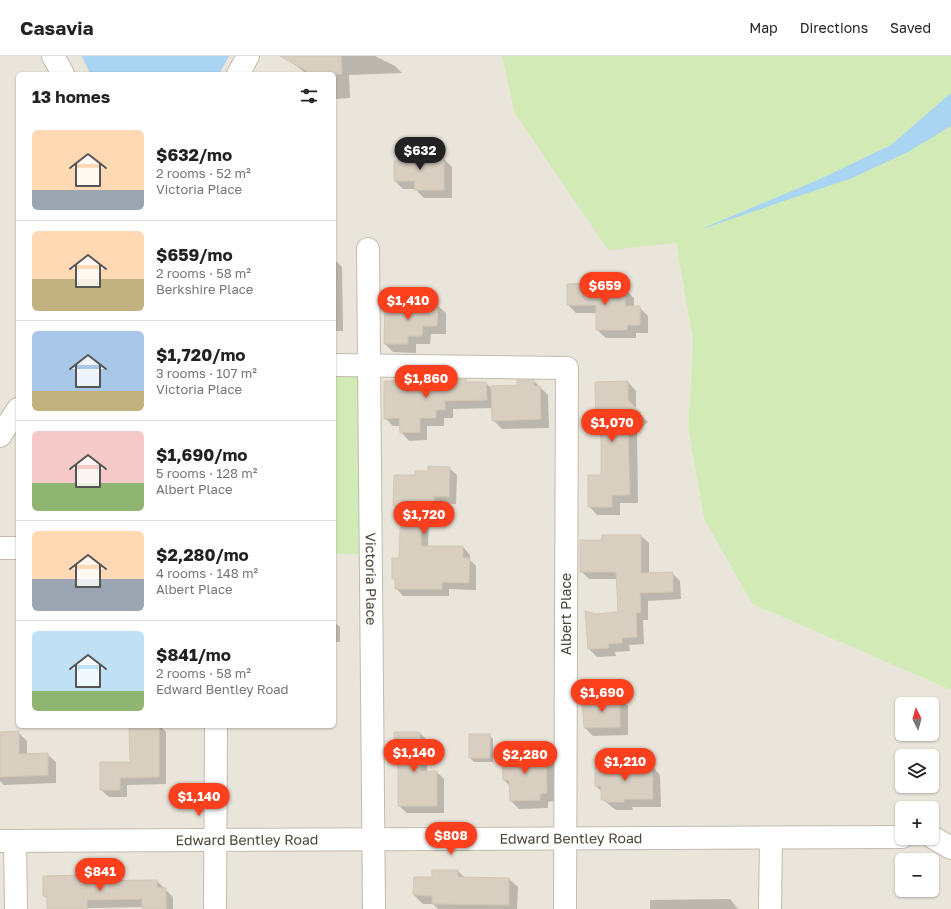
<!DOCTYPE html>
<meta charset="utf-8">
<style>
body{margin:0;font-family:"Golos Text",sans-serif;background:#f6f6f6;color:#222;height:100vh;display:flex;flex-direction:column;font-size:15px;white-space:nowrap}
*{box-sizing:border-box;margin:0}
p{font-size:13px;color:#767676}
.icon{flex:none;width:22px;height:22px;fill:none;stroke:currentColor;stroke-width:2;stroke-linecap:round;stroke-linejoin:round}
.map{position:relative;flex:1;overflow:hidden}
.side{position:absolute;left:16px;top:16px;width:320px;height:656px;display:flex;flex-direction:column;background:#fff;border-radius:6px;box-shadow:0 1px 3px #0004}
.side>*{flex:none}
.needle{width:26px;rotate:354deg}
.fabs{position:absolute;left:895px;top:641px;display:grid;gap:8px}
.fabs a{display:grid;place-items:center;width:44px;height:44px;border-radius:6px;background:#fff;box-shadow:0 1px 3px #0004;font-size:20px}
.price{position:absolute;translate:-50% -34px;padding:0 9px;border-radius:14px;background:#fc3f1d;color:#fff;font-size:13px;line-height:26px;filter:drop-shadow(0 1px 2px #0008)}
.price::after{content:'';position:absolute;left:50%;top:24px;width:12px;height:9px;margin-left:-6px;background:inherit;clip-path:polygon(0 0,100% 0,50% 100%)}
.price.active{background:#222;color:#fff}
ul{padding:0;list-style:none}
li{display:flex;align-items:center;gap:12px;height:100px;padding:0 16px}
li+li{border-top:1px solid #e0e0e0}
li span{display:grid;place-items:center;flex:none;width:112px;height:80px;border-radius:6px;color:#555}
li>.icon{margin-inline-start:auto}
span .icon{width:48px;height:48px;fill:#fffc;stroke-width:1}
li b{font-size:17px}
h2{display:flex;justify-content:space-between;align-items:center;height:48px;padding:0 16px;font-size:17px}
header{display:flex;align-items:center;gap:24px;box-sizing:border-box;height:56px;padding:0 20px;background:#fff;border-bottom:1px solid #e0e0e0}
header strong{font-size:19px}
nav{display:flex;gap:22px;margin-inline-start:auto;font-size:14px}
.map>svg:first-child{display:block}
.residential{fill:#eae5da;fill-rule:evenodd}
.green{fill:#d2eab5}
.water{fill:#a9d4f2}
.shadow{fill:#0003}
.building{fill:#d8cfc1;stroke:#d3c7b4}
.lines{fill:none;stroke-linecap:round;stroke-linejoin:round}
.minor-casing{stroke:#c2bbae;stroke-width:24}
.minor{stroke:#fff;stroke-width:22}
.labels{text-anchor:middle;stroke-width:3;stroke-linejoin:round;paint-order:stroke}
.street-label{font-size:14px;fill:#4b4439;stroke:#fff}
</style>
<header>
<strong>Casavia</strong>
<nav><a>Map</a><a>Directions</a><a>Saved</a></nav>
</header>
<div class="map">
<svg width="951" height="853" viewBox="0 0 951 853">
<rect width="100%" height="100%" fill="#f6f3ec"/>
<path class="residential" d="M0,0H502L514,56L676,187L693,286L688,372L704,463L752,548L951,634V853H0ZM18,18H334V670H18ZM902,648H932V678H902ZM902,700H932V730H902ZM902,752H932V782H902ZM902,804H932V834H902Z"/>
<g class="green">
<path d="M502,0H951V634L752,548L704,463L688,372L693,286L676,187L608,194L514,56Z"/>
<path d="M334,311H368L369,498H334Z"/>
</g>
<g class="water">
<path d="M82,0H229L219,18H90Z"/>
<path d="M951,37V70L908,96L852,122L699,174L820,123L891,89Z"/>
</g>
<g class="shadow">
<path d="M295,0H375L395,10L402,17L349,19L350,42L334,43V18H307L291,6Z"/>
<path d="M400,97L422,98L427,102H443L452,111V142H424L415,133H403L395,125L400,106Z"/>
<path d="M334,203L342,211L343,275H334Z"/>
<path d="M590,228L595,233H625L634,242V251H639L648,260V277H636V282H606L597,274V257H576L568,249Z"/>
<path d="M437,249L446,257V278H431L430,288H416V297L393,296L385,288Z"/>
<path d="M465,324L468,327H486L492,333L518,330L534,325L548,339L549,372L502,373L493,364V352L453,353V362H444V370H427V384L409,385L401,376L400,370H393L385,362Z"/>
<path d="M628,326L636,335V354L648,366L637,375L638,447H620V459H597L589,450L602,420V377L597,372Z"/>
<path d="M449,412L457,419L456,448L441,447V458H429L428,491H463L470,499V504L476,510V534L449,533V540H403L396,532V526L393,522L400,503L401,456L394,449L416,420Z"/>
<path d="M641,480L649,487V518L672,517L680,525L681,543L648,545V564H643L644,588L629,589L630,595L615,596L616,600L597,601L589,593L596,559L619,557L617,523H589L581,515L603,485Z"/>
<path d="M334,566L340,571V586H334Z"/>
<path d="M619,642L628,650V679L593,680L585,672Z"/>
<path d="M130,670H160L166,676V728L127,729V741H109L101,734L131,707Z"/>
<path d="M18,676L27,685V699L47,698L56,706V727L4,729L0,725V677Z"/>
<path d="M420,677L427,684V716H437L444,723V757H407L399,750V699L396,695Z"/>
<path d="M489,679L493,683V706H474L470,702Z"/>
<path d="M546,697L554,705L555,745L548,746V752L519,753L511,745L510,730L504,724Z"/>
<path d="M652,710L660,719L661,751H632L633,754H616L602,743V736L596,730V711Z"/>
<path d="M458,815L465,822L509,823L518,831L517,853H438L433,848H423L414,839L433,822Z"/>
<path d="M84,820L90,826L157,825L173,841V853H143V851L48,853V844L44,839Z"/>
<path d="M730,843L738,853H650V844Z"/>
</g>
<g class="building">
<path d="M280,0H341L342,18H312Z"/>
<path d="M399,96L422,97V101H444V134H414L415,125H394V105H399Z"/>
<path d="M591,227V232H626L625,250H640V269H627V274H596V249H567V228Z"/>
<path d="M385,247L438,248L437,270H423L422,280H408V288H384Z"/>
<path d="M440,323H466V326H486L487,344L445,345V354H436V362H420V376L400,377L399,362L384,363V325L440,324Z"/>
<path d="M517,324H534V330H540L541,363L492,365L491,330L517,329Z"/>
<path d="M628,325V344L641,357L629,366L628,372L630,439H612V451H588V419H601V372H596L595,326Z"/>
<path d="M428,410L450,411L449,441L434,440V451H422L421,490H463V502H470L469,527L442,526V533H395V523H392V502H399L401,450H393L394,419H415V415H428Z"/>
<path d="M602,479H641V517L673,516V536L640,537L641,556L636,557L637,581L622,582V587L608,588L609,592L588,593L585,555L596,558L618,556L616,516H580V484H602Z"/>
<path d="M620,641V671L584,672L582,643Z"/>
<path d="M129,670H159V721L120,722V734H100V706H130Z"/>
<path d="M19,675V698L48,697V719L0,721V676Z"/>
<path d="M394,676H420V715H437V750H398V696H395Z"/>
<rect x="469" y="678" width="21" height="24"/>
<path d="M546,696L547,737L540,738V744L510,745L509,724H503L502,697Z"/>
<path d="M652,709L653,743H624V746H606V744H601V730H595V710Z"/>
<path d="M432,814H458V821L509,822V849L432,848V840L413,839L414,821H432Z"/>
<path d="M84,819V825L157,824V832H166V853H142V843L87,844V853H47V840H43V820Z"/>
</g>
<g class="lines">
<defs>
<g id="minor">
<path d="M53,0L63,18"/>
<path d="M238,18L248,0"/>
<path id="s1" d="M368,193L374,853"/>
<path d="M334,309L567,312L565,853"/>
<path d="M0,380L18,353"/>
<path d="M0,492H18"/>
<path d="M932,781L951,792"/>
<path id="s2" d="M0,785L902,781"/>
<path d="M15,785L16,853"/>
<path d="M215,853L216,670"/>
<path d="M770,853L771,782"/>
</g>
</defs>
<use href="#minor" class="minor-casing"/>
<use href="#minor" class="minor"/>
</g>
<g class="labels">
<g class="street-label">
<text dy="5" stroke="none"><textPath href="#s1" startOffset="330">Victoria Place</textPath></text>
<text transform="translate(566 558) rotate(-90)" y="5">Albert Place</text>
<text dy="5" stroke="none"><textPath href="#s2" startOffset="571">Edward Bentley Road</textPath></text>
<text dy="5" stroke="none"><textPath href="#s2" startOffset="247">Edward Bentley Road</textPath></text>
</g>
</g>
</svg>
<div class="fabs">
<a><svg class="needle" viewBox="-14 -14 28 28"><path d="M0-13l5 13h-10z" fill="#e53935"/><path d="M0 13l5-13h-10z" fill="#767676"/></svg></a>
<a><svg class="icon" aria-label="layers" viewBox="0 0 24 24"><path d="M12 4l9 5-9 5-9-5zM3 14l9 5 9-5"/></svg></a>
<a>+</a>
<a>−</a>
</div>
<b class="price active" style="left:420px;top:115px">$632</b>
<b class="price" style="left:605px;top:250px">$659</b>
<b class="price" style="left:408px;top:265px">$1,410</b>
<b class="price" style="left:426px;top:343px">$1,860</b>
<b class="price" style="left:612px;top:387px">$1,070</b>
<b class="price" style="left:424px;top:479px">$1,720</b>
<b class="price" style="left:602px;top:657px">$1,690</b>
<b class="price" style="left:414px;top:717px">$1,140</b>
<b class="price" style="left:525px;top:719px">$2,280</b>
<b class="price" style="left:625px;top:726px">$1,210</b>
<b class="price" style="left:199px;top:761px">$1,140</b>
<b class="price" style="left:451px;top:800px">$808</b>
<b class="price" style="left:100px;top:836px">$841</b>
<section class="side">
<h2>13 homes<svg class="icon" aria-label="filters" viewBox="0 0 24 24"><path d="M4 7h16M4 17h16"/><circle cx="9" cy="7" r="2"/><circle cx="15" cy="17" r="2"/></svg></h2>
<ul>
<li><span style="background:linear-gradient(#ffd9b3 75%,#9aa5b1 0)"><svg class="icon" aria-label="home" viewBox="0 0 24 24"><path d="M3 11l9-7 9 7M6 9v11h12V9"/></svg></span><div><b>$632/mo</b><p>2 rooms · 52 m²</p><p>Victoria Place</p></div></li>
<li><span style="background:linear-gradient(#ffd9b3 60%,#c2b280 0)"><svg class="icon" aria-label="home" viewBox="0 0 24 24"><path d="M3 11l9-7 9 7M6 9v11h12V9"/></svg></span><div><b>$659/mo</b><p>2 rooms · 58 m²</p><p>Berkshire Place</p></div></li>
<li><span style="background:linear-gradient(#a9c7e8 75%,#c2b280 0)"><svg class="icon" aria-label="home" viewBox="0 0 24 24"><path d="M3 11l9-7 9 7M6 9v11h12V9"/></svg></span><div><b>$1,720/mo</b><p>3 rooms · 107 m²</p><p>Victoria Place</p></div></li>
<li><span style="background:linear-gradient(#f6c9c9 65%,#8fb573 0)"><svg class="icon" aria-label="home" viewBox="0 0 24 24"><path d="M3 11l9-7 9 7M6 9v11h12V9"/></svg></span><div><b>$1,690/mo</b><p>5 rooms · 128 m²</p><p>Albert Place</p></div></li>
<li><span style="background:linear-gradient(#ffd9b3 60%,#9aa5b1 0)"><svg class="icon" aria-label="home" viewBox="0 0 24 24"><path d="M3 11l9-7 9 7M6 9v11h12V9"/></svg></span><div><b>$2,280/mo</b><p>4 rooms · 148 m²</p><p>Albert Place</p></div></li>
<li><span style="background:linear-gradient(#bfe0f5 75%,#8fb573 0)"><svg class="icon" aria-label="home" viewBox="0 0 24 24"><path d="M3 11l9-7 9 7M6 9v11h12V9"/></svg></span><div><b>$841/mo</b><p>2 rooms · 58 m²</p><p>Edward Bentley Road</p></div></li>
</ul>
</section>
</div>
